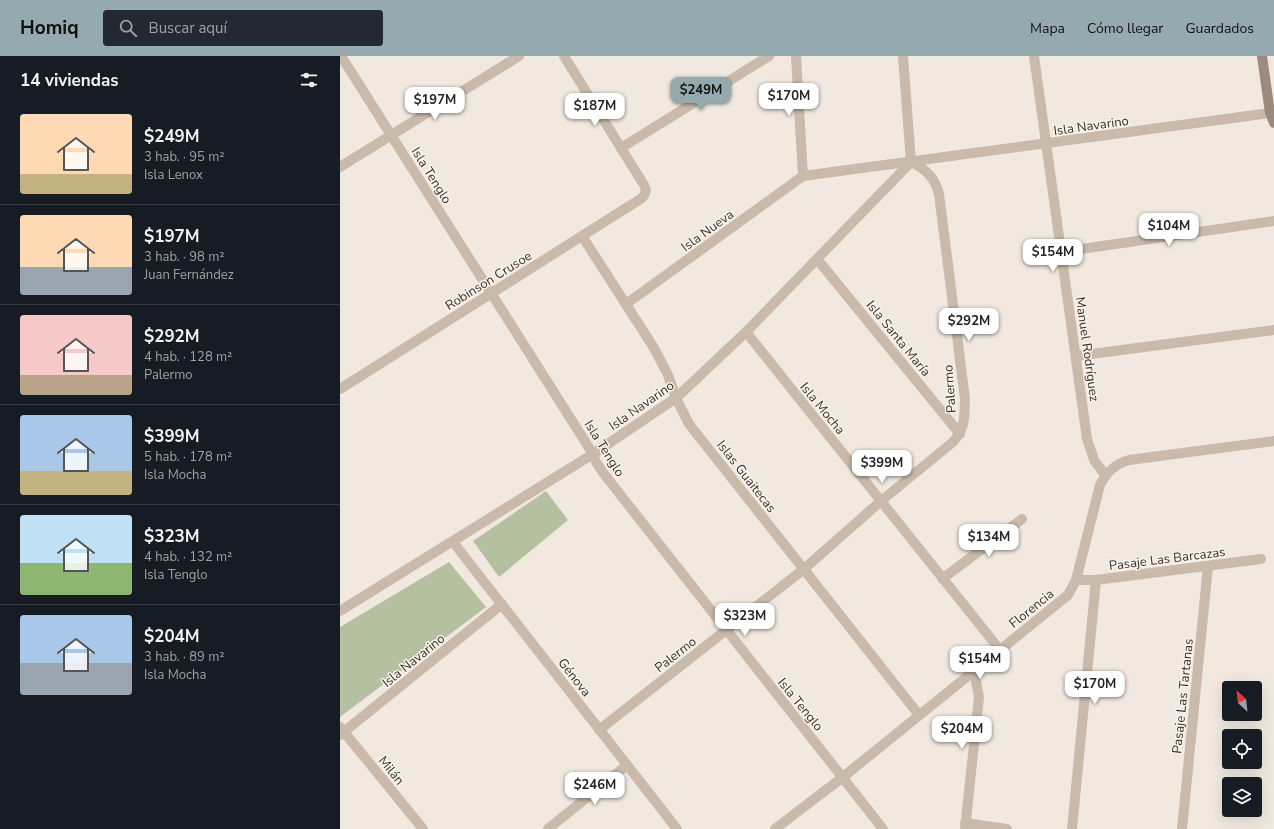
<!DOCTYPE html>
<html lang="es">
<meta charset="utf-8">
<style>
body{margin:0;font-family:"Nunito Sans",sans-serif;background:#242831;color:#f1f3f6;height:100vh;display:flex;flex-direction:column;font-size:15px;white-space:nowrap}
*{box-sizing:border-box;margin:0}
p{font-size:13px;color:#9ea1a6}
.icon{flex:none;width:22px;height:22px;fill:none;stroke:currentColor;stroke-width:2;stroke-linecap:round;stroke-linejoin:round}
.map{position:relative;flex:1;overflow:hidden}
.panel{display:flex;flex-direction:column;background:#171b24;width:340px}
.panel>*{flex:none}
.needle{width:26px;rotate:333deg}
.fabs{position:absolute;left:882px;top:625px;display:grid;gap:8px}
.fabs a{display:grid;place-items:center;width:40px;height:40px;border-radius:4px;background:#171b24;box-shadow:0 4px 16px #0002;font-size:20px}
.price{position:absolute;translate:-50% -34px;padding:0 9px;border-radius:8px;background:#fff;color:#222;font-size:13px;line-height:26px;filter:drop-shadow(0 1px 2px #0008)}
.price::after{content:'';position:absolute;left:50%;top:24px;width:12px;height:9px;margin-left:-6px;background:inherit;clip-path:polygon(0 0,100% 0,50% 100%)}
.price.current{background:#94aaae;color:#111}
ul{padding:0;list-style:none}
li{display:flex;align-items:center;gap:12px;height:100px;padding:0 20px}
li+li{border-top:1px solid #363941}
li span{display:grid;place-items:center;flex:none;width:112px;height:80px;border-radius:4px;color:#555}
li>.icon{margin-inline-start:auto}
span .icon{width:48px;height:48px;fill:#fffc;stroke-width:1}
li b{font-size:17px}
h2{display:flex;justify-content:space-between;align-items:center;height:48px;padding:0 20px;font-size:17px}
header{display:flex;align-items:center;gap:24px;box-sizing:border-box;height:56px;padding:0 20px;background:#94aaae;color:#111}
header strong{font-size:19px}
nav{display:flex;gap:22px;margin-inline-start:auto;font-size:14px}
.search{width:280px;height:36px;background:#242831;display:flex;align-items:center;gap:10px;box-sizing:border-box;padding:0 14px;border-radius:4px;color:#9ea1a6;font-size:15px}
main{display:flex;flex:1;min-height:0}
.map>svg:first-child{display:block}
.green{fill:#b4c0a0}
.lines{fill:none;stroke-linecap:round;stroke-linejoin:round}
.street{stroke:#c9baab;stroke-width:10}
.secondary{stroke:#9d897d;stroke-width:10}
.labels{text-anchor:middle;stroke-width:3;stroke-linejoin:round;paint-order:stroke}
.street-label{font-size:13px;fill:#372f2a;stroke:#f9f3eb}
</style>
<header>
<strong>Homiq</strong>
<div class="search"><svg class="icon" aria-label="search" viewBox="0 0 24 24"><circle cx="10" cy="10" r="6"/><path d="M15 15l6 6"/></svg>Buscar aquí</div>
<nav><a>Mapa</a><a>Cómo llegar</a><a>Guardados</a></nav>
</header>
<main>
<section class="panel">
<h2>14 viviendas<svg class="icon" aria-label="filters" viewBox="0 0 24 24"><path d="M4 7h16M4 17h16"/><circle cx="9" cy="7" r="2"/><circle cx="15" cy="17" r="2"/></svg></h2>
<ul>
<li><span style="background:linear-gradient(#ffd9b3 75%,#c2b280 0)"><svg class="icon" aria-label="home" viewBox="0 0 24 24"><path d="M3 11l9-7 9 7M6 9v11h12V9"/></svg></span><div><b>$249M</b><p>3 hab. · 95 m²</p><p>Isla Lenox</p></div></li>
<li><span style="background:linear-gradient(#ffd9b3 65%,#9aa5b1 0)"><svg class="icon" aria-label="home" viewBox="0 0 24 24"><path d="M3 11l9-7 9 7M6 9v11h12V9"/></svg></span><div><b>$197M</b><p>3 hab. · 98 m²</p><p>Juan Fernández</p></div></li>
<li><span style="background:linear-gradient(#f6c9c9 75%,#b9a48a 0)"><svg class="icon" aria-label="home" viewBox="0 0 24 24"><path d="M3 11l9-7 9 7M6 9v11h12V9"/></svg></span><div><b>$292M</b><p>4 hab. · 128 m²</p><p>Palermo</p></div></li>
<li><span style="background:linear-gradient(#a9c7e8 70%,#c2b280 0)"><svg class="icon" aria-label="home" viewBox="0 0 24 24"><path d="M3 11l9-7 9 7M6 9v11h12V9"/></svg></span><div><b>$399M</b><p>5 hab. · 178 m²</p><p>Isla Mocha</p></div></li>
<li><span style="background:linear-gradient(#bfe0f5 60%,#8fb573 0)"><svg class="icon" aria-label="home" viewBox="0 0 24 24"><path d="M3 11l9-7 9 7M6 9v11h12V9"/></svg></span><div><b>$323M</b><p>4 hab. · 132 m²</p><p>Isla Tenglo</p></div></li>
<li><span style="background:linear-gradient(#a9c7e8 60%,#9aa5b1 0)"><svg class="icon" aria-label="home" viewBox="0 0 24 24"><path d="M3 11l9-7 9 7M6 9v11h12V9"/></svg></span><div><b>$204M</b><p>3 hab. · 89 m²</p><p>Isla Mocha</p></div></li>
</ul>
</section>
<div class="map">
<svg width="934" height="773" viewBox="0 0 934 773">
<rect width="100%" height="100%" fill="#f1e9df"/>
<g class="green">
<path d="M206,435L228,464L159,521L133,485Z"/>
<path d="M109,506L146,551L0,661V571Z"/>
</g>
<g class="lines">
<g class="street">
<path d="M1,0L253,398L256,406L264,418L543,773"/>
<path d="M456,0L463,120"/>
<path d="M563,0L571,106"/>
<path d="M694,0L747,383L754,404L765,419"/>
<path d="M281,92L429,0"/>
<path d="M0,111L179,0"/>
<path d="M242,180L314,292L328,319L336,342L349,368L579,659"/>
<path d="M721,196L934,165"/>
<path d="M477,203L620,378"/>
<path d="M286,248L463,120L930,57L934,55"/>
<path d="M406,276L660,594"/>
<path d="M736,300L934,274"/>
<path d="M0,333L302,142C306,137 307,134 304,129L224,0"/>
<path d="M113,486L337,773"/>
<path d="M602,523L682,463"/>
<path d="M736,524H756L921,503"/>
<path d="M0,555L253,398L336,342L406,276L571,106"/>
<path d="M0,671L83,773"/>
<path d="M259,674L464,513L541,445L613,386C626,371 624,362 625,343L599,138C595,122 586,113 571,106"/>
<path d="M0,679L162,548"/>
<path d="M625,767L667,773"/>
<path d="M208,773L287,709"/>
<path d="M435,773L503,721L728,539L736,524L760,429C767,416 775,408 789,404L934,385"/>
<path d="M625,773L639,641L634,615"/>
<path d="M732,773L756,524"/>
<path d="M842,773L868,510"/>
</g>
<path class="secondary" d="M922,0L930,57L934,67"/>
</g>
<g class="labels">
<g class="street-label">
<text transform="translate(751 69) rotate(-8)" y="5">Isla Navarino</text>
<text transform="translate(92 119) rotate(58)" y="5">Isla Tenglo</text>
<text transform="translate(367 174) rotate(-36)" y="5">Isla Nueva</text>
<text transform="translate(148 224) rotate(-32)" y="5">Robinson Crusoe</text>
<text transform="translate(559 282) rotate(51)" y="5">Isla Santa María</text>
<text transform="translate(748 293) rotate(82)" y="5">Manuel Rodríguez</text>
<text transform="translate(609 333) rotate(-94)" y="5">Palermo</text>
<text transform="translate(301 349) rotate(-35)" y="5">Isla Navarino</text>
<text transform="translate(483 352) rotate(51)" y="5">Isla Mocha</text>
<text transform="translate(265 392) rotate(58)" y="5">Isla Tenglo</text>
<text transform="translate(407 420) rotate(52)" y="5">Islas Guaitecas</text>
<text transform="translate(827 502) rotate(-7)" y="5">Pasaje Las Barcazas</text>
<text transform="translate(691 552) rotate(-39)" y="5">Florencia</text>
<text transform="translate(335 598) rotate(-38)" y="5">Palermo</text>
<text transform="translate(73 604) rotate(-39)" y="5">Isla Navarino</text>
<text transform="translate(235 621) rotate(52)" y="5">Génova</text>
<text transform="translate(842 640) rotate(-84)" y="5">Pasaje Las Tartanas</text>
<text transform="translate(461 648) rotate(51)" y="5">Isla Tenglo</text>
<text transform="translate(52 714) rotate(51)" y="5">Milán</text>
</g>
</g>
</svg>
<div class="fabs">
<a><svg class="needle" viewBox="-14 -14 28 28"><path d="M0-13l5 13h-10z" fill="#e53935"/><path d="M0 13l5-13h-10z" fill="#9ea1a6"/></svg></a>
<a><svg class="icon" aria-label="locate" viewBox="0 0 24 24"><circle cx="12" cy="12" r="6"/><path d="M12 2v4M12 18v4M2 12h4M18 12h4"/></svg></a>
<a><svg class="icon" aria-label="layers" viewBox="0 0 24 24"><path d="M12 4l9 5-9 5-9-5zM3 14l9 5 9-5"/></svg></a>
</div>
<b class="price current" style="left:361px;top:55px">$249M</b>
<b class="price" style="left:449px;top:61px">$170M</b>
<b class="price" style="left:95px;top:65px">$197M</b>
<b class="price" style="left:255px;top:71px">$187M</b>
<b class="price" style="left:829px;top:191px">$104M</b>
<b class="price" style="left:713px;top:217px">$154M</b>
<b class="price" style="left:629px;top:286px">$292M</b>
<b class="price" style="left:542px;top:428px">$399M</b>
<b class="price" style="left:649px;top:502px">$134M</b>
<b class="price" style="left:405px;top:581px">$323M</b>
<b class="price" style="left:640px;top:624px">$154M</b>
<b class="price" style="left:755px;top:649px">$170M</b>
<b class="price" style="left:622px;top:694px">$204M</b>
<b class="price" style="left:255px;top:750px">$246M</b>
</div>
</main>
